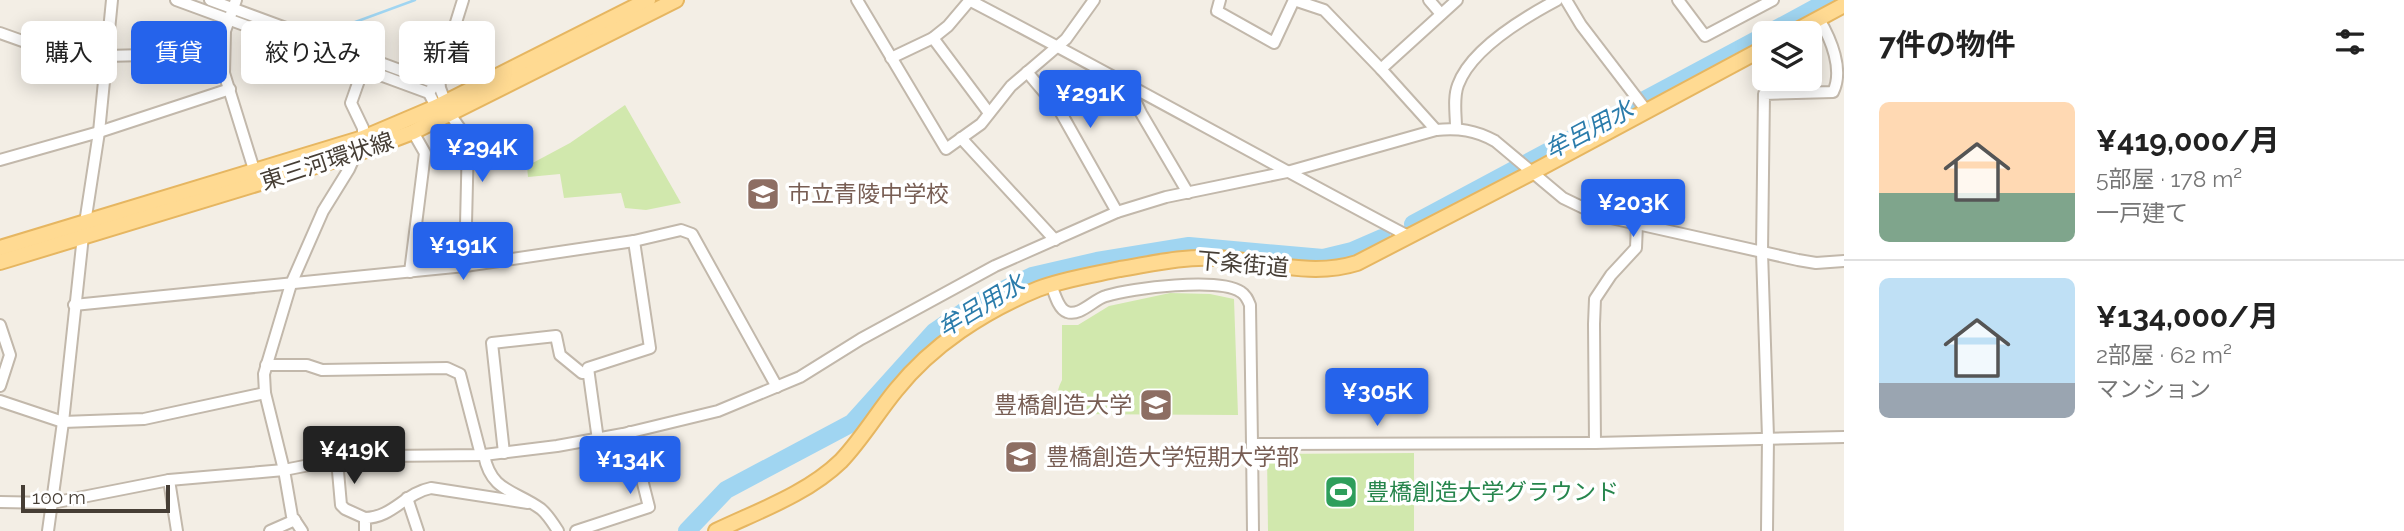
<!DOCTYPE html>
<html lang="ja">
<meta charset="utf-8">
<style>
body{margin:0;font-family:Raleway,"Noto Sans JP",sans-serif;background:#f2f2f2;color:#222;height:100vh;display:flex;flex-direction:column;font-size:26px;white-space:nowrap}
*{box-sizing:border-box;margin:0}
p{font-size:23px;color:#767676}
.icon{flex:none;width:38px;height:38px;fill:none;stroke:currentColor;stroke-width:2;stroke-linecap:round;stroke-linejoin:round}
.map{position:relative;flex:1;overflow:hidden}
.drawer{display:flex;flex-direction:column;background:#fff;width:560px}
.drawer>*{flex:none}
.hud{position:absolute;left:21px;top:21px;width:665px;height:63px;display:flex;gap:14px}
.controls{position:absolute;left:1752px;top:21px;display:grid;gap:14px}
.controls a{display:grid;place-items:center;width:70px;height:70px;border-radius:10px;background:#fff;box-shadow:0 4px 18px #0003;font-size:35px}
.scale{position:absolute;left:21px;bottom:18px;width:149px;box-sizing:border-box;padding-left:7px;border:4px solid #463e35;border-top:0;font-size:19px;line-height:24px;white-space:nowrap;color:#463e35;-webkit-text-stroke:5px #fff;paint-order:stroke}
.price{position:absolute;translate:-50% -60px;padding:0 16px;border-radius:7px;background:#2563eb;color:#fff;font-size:23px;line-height:46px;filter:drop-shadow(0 2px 4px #0008)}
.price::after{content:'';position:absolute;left:50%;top:42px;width:21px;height:16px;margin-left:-10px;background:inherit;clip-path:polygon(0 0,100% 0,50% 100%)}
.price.current{background:#222;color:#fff}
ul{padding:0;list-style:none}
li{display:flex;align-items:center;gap:21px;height:175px;padding:0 35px}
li+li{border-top:2px solid #e0e0e0}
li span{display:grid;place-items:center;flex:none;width:196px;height:140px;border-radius:10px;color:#555}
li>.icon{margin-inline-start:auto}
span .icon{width:84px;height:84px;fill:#fffc;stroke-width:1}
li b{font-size:30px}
h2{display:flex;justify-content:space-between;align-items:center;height:84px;padding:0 35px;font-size:30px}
.chip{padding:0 24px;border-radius:10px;background:#fff;box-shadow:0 4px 18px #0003;font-size:24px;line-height:63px}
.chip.current{background:#2563eb;color:#fff}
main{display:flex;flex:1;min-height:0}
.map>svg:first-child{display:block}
.green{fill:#d1e8ad}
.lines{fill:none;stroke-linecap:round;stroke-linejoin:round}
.stream{stroke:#a0d5f1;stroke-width:2.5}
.river{stroke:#a0d5f1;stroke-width:18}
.minor-casing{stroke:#c2b8ab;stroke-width:14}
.major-casing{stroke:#e6b661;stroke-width:18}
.minor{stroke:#fff;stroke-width:10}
.major{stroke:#ffda92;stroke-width:14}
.labels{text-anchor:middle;stroke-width:7;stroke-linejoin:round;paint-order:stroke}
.street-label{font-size:23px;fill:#463e35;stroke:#fff}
.education-label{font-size:23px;fill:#785e54;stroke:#fff;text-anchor:start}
.leisure-label{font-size:23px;fill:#27864d;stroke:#fff;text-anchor:start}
.water-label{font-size:24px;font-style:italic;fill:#2b7cab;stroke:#fff}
</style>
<main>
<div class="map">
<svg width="1844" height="531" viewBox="0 0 1844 531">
<rect width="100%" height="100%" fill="#f3eee5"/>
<g class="green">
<path d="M625,105L681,203L646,210L625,208L621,193L564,198L560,174L528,177L527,166L570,143Z"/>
<path d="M1170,293L1210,294L1234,299L1238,415L1064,414C1057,402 1055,393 1062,380V325H1078L1109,306Z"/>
<path d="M1414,453V531H1268L1267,454Z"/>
</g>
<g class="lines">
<path class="stream" d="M328,32L415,0"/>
<g class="river">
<path d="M1769,33L1830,0"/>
<path d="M1413,224L1764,36"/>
<path d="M687,531L726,490L852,423L934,332L978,302L1032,276L1097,261L1189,246L1323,258L1352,251L1382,238"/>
</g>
<defs>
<g id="minor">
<path d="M176,0L429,93"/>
<path d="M210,0L435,83"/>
<path d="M236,0L225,31L224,73L256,176"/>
<path d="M857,0L946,149L981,124L1011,86L1066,39L1094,0"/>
<path d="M969,0C1117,77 1262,159 1410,237"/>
<path d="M1220,0L1217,11L1274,43L1294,0"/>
<path d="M1294,0L1324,10L1381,69L1436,130"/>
<path d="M1429,0L1441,14"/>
<path d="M1566,0L1581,25L1646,110"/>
<path d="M1678,0L1705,36L1773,0"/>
<path d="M0,33L104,70"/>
<path d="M933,38L989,113"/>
<path d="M106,56L223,53"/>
<path d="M891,58L933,38L948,26L970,0"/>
<path d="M1381,69L1457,0"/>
<path d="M1027,72L1060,111L1117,212"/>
<path d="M439,77L440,88L450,114L468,140L465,266"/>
<path d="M1127,83L1141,113L1188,193"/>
<path d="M441,110L436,107L429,93L439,77L463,0"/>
<path d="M1456,128C1456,114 1453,98 1458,85C1471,49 1525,17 1557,0"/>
<path d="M961,138L1055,240"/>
<path d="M0,160L99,132L230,89"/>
<path d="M410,272L425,153L413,132"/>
<path d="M1051,284C1054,292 1058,309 1067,312C1080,317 1094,299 1106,296C1132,288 1219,277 1241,292C1246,295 1248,300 1250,305L1252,444L1595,443L1844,437"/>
<path d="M74,305L465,266L634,241L681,230L692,234L777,387"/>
<path d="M0,325L10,355L0,386"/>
<path d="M266,365H307L322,370L447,368L460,374L481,455"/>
<path d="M0,401L63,422L144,419L265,393"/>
<path d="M598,440L588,368L650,348L634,241"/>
<path d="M1595,443L1594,324L1595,299L1611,275L1636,248L1637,224"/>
<path d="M1252,444L1253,531"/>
<path d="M504,453L492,343L556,336L560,355L582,373H588"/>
<path d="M484,455C491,492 515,490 541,509C548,515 553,523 558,531"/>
<path d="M337,460L341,505L345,509L365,518"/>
<path d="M169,480L177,531"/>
<path d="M407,498L418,531"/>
<path d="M0,502L52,503L169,480L284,470L340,459L384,456L484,455L557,446L623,434L718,411L800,377L861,339L995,266L1117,212L1166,197L1287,172L1436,130C1459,128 1475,130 1495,141L1563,198L1590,211L1611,218L1798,260L1816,263L1844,261"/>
<path d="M48,531L63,422L83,236L99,132L112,0"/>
<path d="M270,531L295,520"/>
<path d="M302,531L292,516L284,470L265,393L264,374L291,284L323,211L349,169L363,138V128L351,103L363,69"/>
<path d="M365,531V518C392,518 405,493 431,488L528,503"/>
<path d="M576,531L649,507L630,432"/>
<path d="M1767,531L1768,437L1762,252L1764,94L1833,92C1844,70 1831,39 1819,19"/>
</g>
<g id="major">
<path d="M1792,33L1844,5"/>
<path d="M0,248L363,138L436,107L648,0"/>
<path d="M0,262L355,154L413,132L676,0"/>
<path d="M716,531C758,511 807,494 841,461C862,439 877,413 896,390C932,345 984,311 1038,289C1064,279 1092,275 1120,269C1151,264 1183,256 1215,258C1262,260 1310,278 1357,263L1533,172L1764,48"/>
</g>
</defs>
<use href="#minor" class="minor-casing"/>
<use href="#major" class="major-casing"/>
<use href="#minor" class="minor"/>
<use href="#major" class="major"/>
</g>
<defs>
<symbol id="school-square" viewBox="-11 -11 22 22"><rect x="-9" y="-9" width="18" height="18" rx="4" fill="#8d6e63" stroke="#fff"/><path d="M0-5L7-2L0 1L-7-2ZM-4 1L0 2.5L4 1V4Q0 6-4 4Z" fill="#fff"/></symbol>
<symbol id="university-square" viewBox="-11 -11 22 22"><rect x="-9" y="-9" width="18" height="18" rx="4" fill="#8d6e63" stroke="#fff"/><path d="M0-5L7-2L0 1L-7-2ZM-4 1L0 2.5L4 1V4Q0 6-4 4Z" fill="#fff"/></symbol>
<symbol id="stadium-square" viewBox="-11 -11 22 22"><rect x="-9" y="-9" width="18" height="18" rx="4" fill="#2e9e5b" stroke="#fff"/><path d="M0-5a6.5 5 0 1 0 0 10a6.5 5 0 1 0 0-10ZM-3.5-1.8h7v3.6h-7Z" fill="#fff"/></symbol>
</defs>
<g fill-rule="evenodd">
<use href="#school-square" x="744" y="175" width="38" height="38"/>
<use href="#university-square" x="1137" y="386" width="38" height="38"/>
<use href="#university-square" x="1002" y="438" width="38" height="38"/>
<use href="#stadium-square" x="1322" y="473" width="38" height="38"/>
</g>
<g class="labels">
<g class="street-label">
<text transform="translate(327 161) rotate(-18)" y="8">東三河環状線</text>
<text transform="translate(1243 264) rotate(5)" y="8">下条街道</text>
</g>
<g class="education-label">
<text x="788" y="202">市立青陵中学校</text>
<text x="1132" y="413" text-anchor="end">豊橋創造大学</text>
<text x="1046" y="465">豊橋創造大学短期大学部</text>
</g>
<g class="leisure-label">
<text x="1366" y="500">豊橋創造大学グラウンド</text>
</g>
<g class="water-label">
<text transform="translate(1589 130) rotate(-28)" y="8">牟呂用水</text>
<text transform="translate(981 306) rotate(-31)" y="8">牟呂用水</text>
</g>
</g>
</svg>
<div class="controls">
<a><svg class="icon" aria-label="layers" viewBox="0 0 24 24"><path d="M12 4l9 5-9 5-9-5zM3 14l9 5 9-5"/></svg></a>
</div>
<div class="scale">100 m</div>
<b class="price" style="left:1090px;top:130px">¥291K</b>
<b class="price" style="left:482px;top:184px">¥294K</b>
<b class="price" style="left:1633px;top:239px">¥203K</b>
<b class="price" style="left:463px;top:282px">¥191K</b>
<b class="price" style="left:1377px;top:428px">¥305K</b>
<b class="price current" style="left:354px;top:486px">¥419K</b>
<b class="price" style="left:630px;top:496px">¥134K</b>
<div class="hud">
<a class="chip">購入</a>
<a class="chip current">賃貸</a>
<a class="chip">絞り込み</a>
<a class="chip">新着</a>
</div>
</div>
<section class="drawer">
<h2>7件の物件<svg class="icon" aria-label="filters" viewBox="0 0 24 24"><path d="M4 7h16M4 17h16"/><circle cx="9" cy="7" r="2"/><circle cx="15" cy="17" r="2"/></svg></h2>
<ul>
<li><span style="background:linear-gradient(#ffd9b3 65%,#7fa58c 0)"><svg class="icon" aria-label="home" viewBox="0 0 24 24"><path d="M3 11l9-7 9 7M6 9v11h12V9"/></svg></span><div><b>¥419,000/月</b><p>5部屋 · 178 m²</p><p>一戸建て</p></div></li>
<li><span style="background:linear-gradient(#bfe0f5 75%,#9aa5b1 0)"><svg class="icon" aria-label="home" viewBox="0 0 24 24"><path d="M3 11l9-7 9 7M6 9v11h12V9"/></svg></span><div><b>¥134,000/月</b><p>2部屋 · 62 m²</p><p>マンション</p></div></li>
</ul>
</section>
</main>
